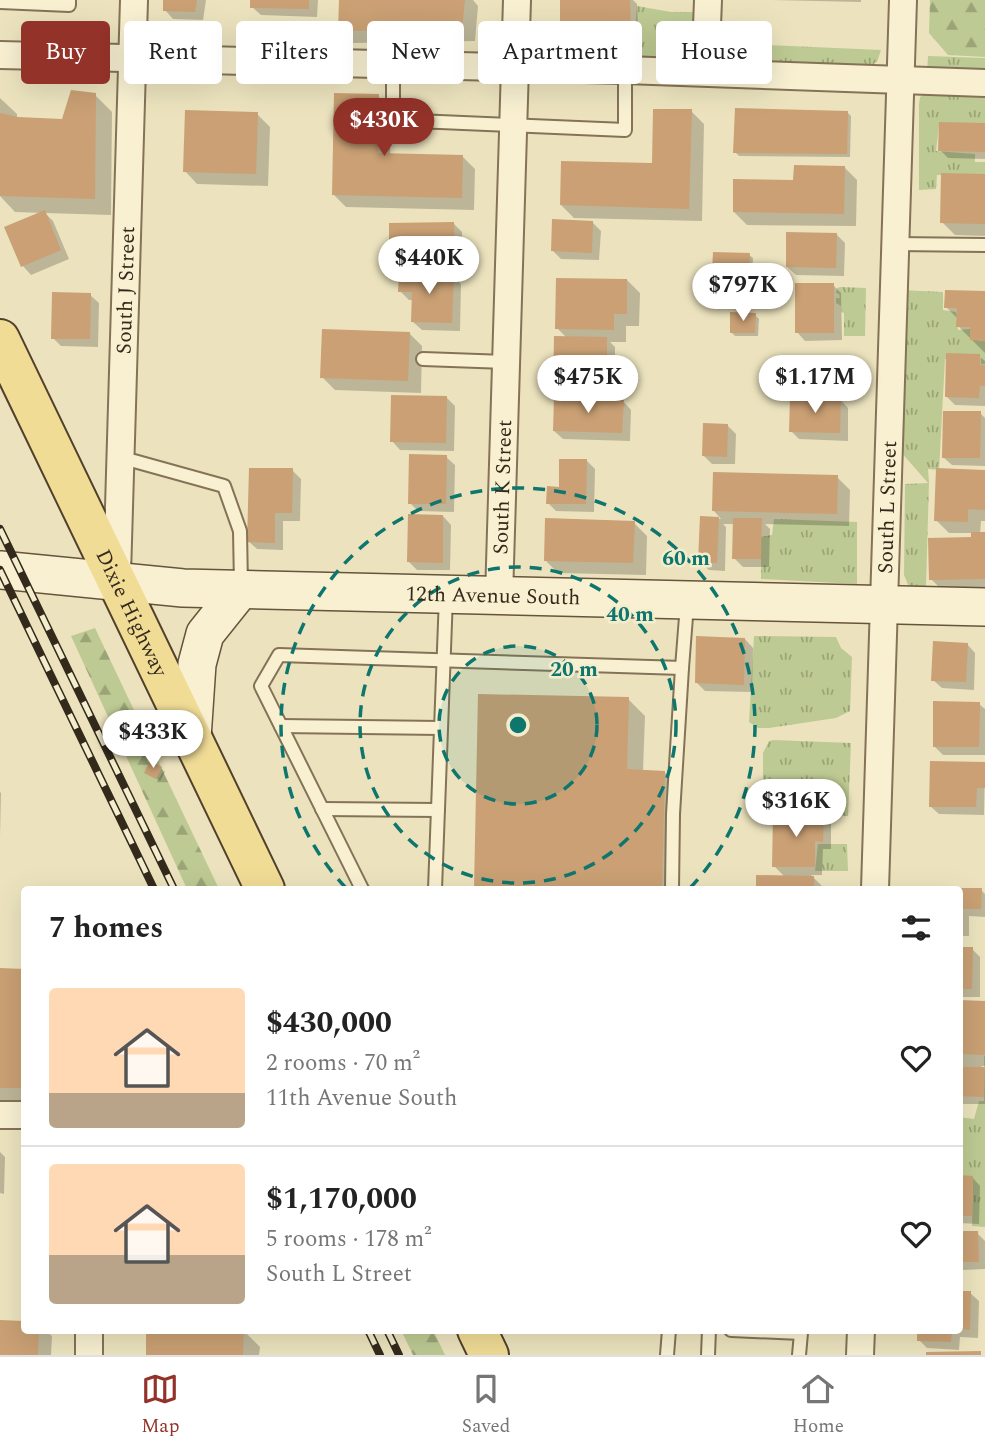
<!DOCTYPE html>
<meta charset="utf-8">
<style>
body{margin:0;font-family:Spectral,serif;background:#f6f6f6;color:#222;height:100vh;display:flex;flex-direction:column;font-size:26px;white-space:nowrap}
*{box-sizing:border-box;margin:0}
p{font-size:23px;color:#767676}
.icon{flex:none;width:38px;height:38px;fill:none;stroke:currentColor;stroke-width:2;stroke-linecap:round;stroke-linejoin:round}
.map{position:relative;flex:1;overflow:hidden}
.sheet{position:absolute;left:21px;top:886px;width:942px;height:448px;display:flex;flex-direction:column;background:#fff;border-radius:7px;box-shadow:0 7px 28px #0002}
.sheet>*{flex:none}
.banner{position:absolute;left:21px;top:21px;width:943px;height:63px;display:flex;gap:14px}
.price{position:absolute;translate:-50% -60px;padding:0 16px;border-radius:24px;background:#fff;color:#222;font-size:23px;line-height:46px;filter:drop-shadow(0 2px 4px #0008)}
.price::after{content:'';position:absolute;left:50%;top:42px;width:21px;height:16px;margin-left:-10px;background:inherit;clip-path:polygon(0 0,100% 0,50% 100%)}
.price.current{background:#923229;color:#fff}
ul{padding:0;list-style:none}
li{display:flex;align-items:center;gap:21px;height:175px;padding:0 28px}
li+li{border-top:2px solid #e0e0e0}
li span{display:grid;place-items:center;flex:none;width:196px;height:140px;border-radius:7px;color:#555}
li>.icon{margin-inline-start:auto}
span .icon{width:84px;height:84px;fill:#fffc;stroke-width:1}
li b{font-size:30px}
h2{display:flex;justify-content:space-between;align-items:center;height:84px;padding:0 28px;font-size:30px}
.tag{padding:0 24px;border-radius:7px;background:#fff;box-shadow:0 7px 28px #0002;font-size:24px;line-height:63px}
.tag.current{background:#923229;color:#fff}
.dock{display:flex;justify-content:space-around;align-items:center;height:98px;border-top:2px solid #e0e0e0;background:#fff;font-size:19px;color:#767676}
.dock a{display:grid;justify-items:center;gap:4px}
.dock .current{color:#923229}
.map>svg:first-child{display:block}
.grass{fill:url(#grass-tufts)}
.forest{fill:url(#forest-firs)}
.shadow{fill:#0003}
.building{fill:#caa074}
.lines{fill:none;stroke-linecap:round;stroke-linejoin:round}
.lane-casing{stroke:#847357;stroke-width:16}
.street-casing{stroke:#847357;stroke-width:30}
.secondary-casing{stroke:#66543b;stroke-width:40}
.primary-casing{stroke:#51412c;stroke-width:42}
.lane{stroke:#f8f0d1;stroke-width:12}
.street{stroke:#f8f0d1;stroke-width:26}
.secondary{stroke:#f8f0d1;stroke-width:37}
.primary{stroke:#f0dc95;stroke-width:38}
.rail-casing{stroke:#342a1c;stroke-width:8}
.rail{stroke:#f4edcd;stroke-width:5;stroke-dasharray:16;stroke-linecap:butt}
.ring{fill:none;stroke:#0f766e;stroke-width:3.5;stroke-dasharray:12 9}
.labels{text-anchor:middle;stroke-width:5;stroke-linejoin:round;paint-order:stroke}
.street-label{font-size:21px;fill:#342a1c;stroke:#f4edcd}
.centre{fill:#0f766e;stroke:#f4edcd;stroke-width:3.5}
.ring-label{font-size:21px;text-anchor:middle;font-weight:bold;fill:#0f766e;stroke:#f4edcd;stroke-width:5;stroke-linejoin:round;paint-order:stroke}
</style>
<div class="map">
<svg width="985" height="1355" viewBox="0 0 985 1355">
<defs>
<pattern id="grass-tufts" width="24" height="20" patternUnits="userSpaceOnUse" patternTransform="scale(1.75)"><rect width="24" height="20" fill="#beca93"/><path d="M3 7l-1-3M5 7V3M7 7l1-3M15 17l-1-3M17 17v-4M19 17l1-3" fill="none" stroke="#9ba477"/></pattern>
<pattern id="forest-firs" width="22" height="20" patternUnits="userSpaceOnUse" patternTransform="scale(1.75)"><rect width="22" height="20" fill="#beca93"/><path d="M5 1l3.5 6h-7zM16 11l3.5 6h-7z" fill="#9ba477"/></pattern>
</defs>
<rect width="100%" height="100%" fill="#ece3be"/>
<g class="grass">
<path d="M637,6L671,12H697L719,43L881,50L877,62L870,66L857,67L577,55L576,29H589L590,47L599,46L598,39H634Z"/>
<path d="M928,56L985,58V73L927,72Z"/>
<path d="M927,92L985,95V126H939L936,151L975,154V162H985V175H937L936,189L919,190V104L920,97Z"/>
<path d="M841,287L866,288L865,336H844V313L841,312V306L836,303V298H840L839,294L836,293L837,288Z"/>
<path d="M900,290L943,292V310L956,312L958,330L979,328V341H985V364H981V357L945,359L939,470L928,469L929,483L926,586L909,587L904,575L905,484L928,483L900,451Z"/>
<path d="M774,519L857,522V584L761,579V537L772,535Z"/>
<path d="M754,636L836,637L841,648L852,657L850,711L836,718L769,728H758L749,722Z"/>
<path d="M774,740L851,743L848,816L769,813L763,807V753L769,741Z"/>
<path d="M818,844H847L848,871H815Z"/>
<path d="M984,1056H985V1227L972,1226L973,1185L959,1180V1117L974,1119L979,1101H984Z"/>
</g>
<g class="forest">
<path d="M930,0H985V57L948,55L929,33Z"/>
<path d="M95,628L219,889H187L71,636Z"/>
<path d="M401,1330H433L445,1355H413Z"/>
</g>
<g class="shadow">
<path d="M165,0H206L203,20L173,19L165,10Z"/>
<path d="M252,0H318L317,17L261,15L252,7Z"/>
<path d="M340,0H473L478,6L475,41L353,43L340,31Z"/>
<path d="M561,0H633L637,4L639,47H614L605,38V34L570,33L561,25Z"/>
<path d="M772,0H861V2Z"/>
<path d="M95,95L112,112L111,215L45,213L53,221L69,259L31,275L23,266L43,213L15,212L0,196V98L17,114V119L63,121Z"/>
<path d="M378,96L391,109L390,155L462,156L475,169L474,210L346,207L334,195Z"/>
<path d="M691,111L704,124L702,221L574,218L561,205L654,165Z"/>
<path d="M847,112L851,116L850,157L739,156L735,152Z"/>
<path d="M257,114L270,127L268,186L197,184L185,171Z"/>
<path d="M985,125V159L948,158L940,150Z"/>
<path d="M844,167L857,180L856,226L747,225L734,212L795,182Z"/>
<path d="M985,176V236L955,235L942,222Z"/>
<path d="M592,222L601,231L599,260L561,259L552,250Z"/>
<path d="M454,224L462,232L463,268L400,269L391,261Z"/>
<path d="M836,234L845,243L844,276L796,275L787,267Z"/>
<path d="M749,255L753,258L752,276L718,275L714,271Z"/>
<path d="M453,276L461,284L460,331L422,330L413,322L414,300H409L400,291Z"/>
<path d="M627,280L640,293L639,326H626V342H610L615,347V381H600V401H623L631,410L630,441L563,439L554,431L565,400L555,389L567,338L557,328Z"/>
<path d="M833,285L841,293L842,340L805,341L797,332Z"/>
<path d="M985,293V353L958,326V319L946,307Z"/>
<path d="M90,295L99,303L98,347L61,346L53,338Z"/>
<path d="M755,315L759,319L758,336H735L731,332Z"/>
<path d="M409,333L422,346L421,393L335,390L322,377Z"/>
<path d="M979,356L985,361V406L955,405L947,397Z"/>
<path d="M447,398L455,406L454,451L400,450L392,441Z"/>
<path d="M840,399L848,408V441L799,439L791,431Z"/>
<path d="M980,413L985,418V466L952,465L943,457Z"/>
<path d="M727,425L736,434L735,464H712L703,455Z"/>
<path d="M446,457L455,465L454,512L418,511L410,503Z"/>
<path d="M587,461L595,469L594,512L556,511L548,503Z"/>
<path d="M292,470L301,479L300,521H283V550L257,549L248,541Z"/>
<path d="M985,471V521H981L980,534L985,533V591L944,592L931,579L973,539V533H949L936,520Z"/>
<path d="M837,477L850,490L849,526L765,524L770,529L769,567H743L734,558L735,524H723L726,527L725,571L709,570L700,562L701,518L721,519L714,511Z"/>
<path d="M443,516L451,525L450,570H417L409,562Z"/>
<path d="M634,523L647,536L646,575L558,573L545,560Z"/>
<path d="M745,639L753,648L752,692L705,691L697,683Z"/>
<path d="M967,644L975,653L974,690L942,688L933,680Z"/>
<path d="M628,699L645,716L643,772H664L681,789L679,889H475Z"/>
<path d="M979,704L985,709V755H943L934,746Z"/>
<path d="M985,764L984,815L939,814L930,806Z"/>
<path d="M161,768L165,772L160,781L146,772Z"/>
<path d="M0,792L1,793L0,838Z"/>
<path d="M823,816L831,824V849H823L822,875H811L822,886V889H758L785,877L774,866Z"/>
<path d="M959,889L981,890L985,894V917L969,916V936H959Z"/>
<path d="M959,949H972L980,957V997H959Z"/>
<rect x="0" y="970" width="24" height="134"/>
<path d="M959,1002L985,1003V1066H981L985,1070V1104H962L961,1115H959Z"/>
<path d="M0,1152L5,1157L4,1194L0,1193Z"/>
<path d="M959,1177H972L980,1186L979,1224L959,1223Z"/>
<path d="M959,1233H977L985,1241V1269L962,1270L963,1288H959Z"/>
<path d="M959,1292L970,1293L979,1301L978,1338L960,1337L959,1350L927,1348L919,1340V1330H959Z"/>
<path d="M0,1322L24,1323V1330H45L52,1336L51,1355H0Z"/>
<path d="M148,1330H243L260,1347L259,1355H147Z"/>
</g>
<g class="building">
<path d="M163,0H197L195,12L163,11Z"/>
<path d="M250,0H309V9L250,8Z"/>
<path d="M339,0H465L462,29L338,31Z"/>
<path d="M560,0H630L631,39H603V27L560,26Z"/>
<path d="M71,90L96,93L95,199L0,196V113L18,117L62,119Z"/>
<path d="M334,93L379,94L378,153L463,155L462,198L332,195Z"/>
<path d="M735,108L848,111L847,154L733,153Z"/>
<path d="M653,109H692L689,209L560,205L561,161L652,163Z"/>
<path d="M185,110L258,112L256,174L183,172Z"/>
<path d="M939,122L985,123V152L938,151Z"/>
<path d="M794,165L845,166L844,214L733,212V179L793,180Z"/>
<path d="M941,173L985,174V224L940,223Z"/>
<path d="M45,210L61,250L21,267L4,227Z"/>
<path d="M552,219L593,221L592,253L551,251Z"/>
<path d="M454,222L455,261L389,262V223Z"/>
<path d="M786,232L837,233L836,268L786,267Z"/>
<path d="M713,252L750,253L749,272H712Z"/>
<path d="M399,273L454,274L452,323L411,322L412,292H398Z"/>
<path d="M556,278L627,279V314H614V330L555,329Z"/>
<rect x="795" y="283" width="39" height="50"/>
<path d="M945,290L985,291V341L970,340V327H956L957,308H944Z"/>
<path d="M52,292L91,293L90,339H51Z"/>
<path d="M730,312L756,313L755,333H730Z"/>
<path d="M322,329L410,332L408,381L320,378Z"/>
<path d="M554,336L607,337V373H592V390H553Z"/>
<path d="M946,353L980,354V365H985V386H980L979,398L945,397Z"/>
<path d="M391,395L447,396L446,443L390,442Z"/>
<path d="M790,396L841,397L840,433L789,432Z"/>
<path d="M554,397L624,400L622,433L553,431Z"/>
<path d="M943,411H981L980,458H942Z"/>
<path d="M703,423L728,424L727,457L702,456Z"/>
<path d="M409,454L447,455L446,504H408Z"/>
<path d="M559,459H587L586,504H546L547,486L559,487Z"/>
<path d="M249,468H293L292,513H275V543L247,542Z"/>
<path d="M936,468L985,470V510L968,509V522L934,521Z"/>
<path d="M713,472L838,475L837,514L712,511Z"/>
<path d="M408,514L443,515V563L407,562Z"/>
<path d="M700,516L719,517L717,563L698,562Z"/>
<path d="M545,518L635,521L633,563L544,561Z"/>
<path d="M733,518H762L761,559H732Z"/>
<path d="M971,532H985V579L929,580L928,538L971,537Z"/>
<path d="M696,636L745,638L744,685L695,683Z"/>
<path d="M933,641L968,643L966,682L931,681Z"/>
<path d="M478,694L629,697L627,769L665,771L662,889H474Z"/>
<path d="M933,701L980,702L979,747H933Z"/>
<path d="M150,761L162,767L156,779L144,773Z"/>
<path d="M930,761L985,762V788H977L976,807H929Z"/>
<path d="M773,814H824L823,842L815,841V867H772Z"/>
<path d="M756,875L814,876V889H756Z"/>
<path d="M959,888H982L981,909H959Z"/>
<path d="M959,947H973L972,989H959Z"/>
<path d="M0,968L24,969V1088H0Z"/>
<path d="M959,1000L985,1001V1055L959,1054Z"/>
<path d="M959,1067H985L984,1097L959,1096Z"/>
<path d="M959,1175L973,1176L972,1216H959Z"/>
<path d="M959,1231H978L979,1262H959Z"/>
<path d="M959,1291H971L970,1330L959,1329Z"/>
<path d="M0,1320L24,1321V1330H39L38,1355H0Z"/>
<path d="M146,1330H244L243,1355H146Z"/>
<path d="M917,1330H952L951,1342L917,1341Z"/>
<path d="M981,1351V1355H926V1352Z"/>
</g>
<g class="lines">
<defs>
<g id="lane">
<path d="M0,2L69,5V0"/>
<path d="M393,65V120L625,130V70"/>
<path d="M895,244L985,245"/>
<path d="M423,359L506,362"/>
<path d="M121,461H134L224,486L240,531L241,585"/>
<path d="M281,726L441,728"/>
<path d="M322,809L438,810"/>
<path d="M362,889L261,686L279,655L682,668L687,604"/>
<path d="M435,889L446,596"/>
<path d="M672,889L673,814L682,668"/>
<path d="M731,1330L801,1333L799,1355"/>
<path d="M667,1355L669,1330"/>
<path d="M708,1355L709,1330"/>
</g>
<g id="street">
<path d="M706,51L708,0"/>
<path d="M0,55L625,70L985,83"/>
<path id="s1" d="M117,575L134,0"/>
<path id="s2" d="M499,597L517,0"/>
<path id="s3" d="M875,889L903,0"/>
<path d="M0,1115H24"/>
<path d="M89,1355V1330"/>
<path d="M860,1355L861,1330"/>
</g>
<g id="secondary">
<path id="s4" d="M0,570L183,588L985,607"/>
<path d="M192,738L197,664L205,634L241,589"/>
</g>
<g id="primary">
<path id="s5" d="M0,339L265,889"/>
<path d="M477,1330L489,1355"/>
</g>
</defs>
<use href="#lane" class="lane-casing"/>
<use href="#street" class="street-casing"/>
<use href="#secondary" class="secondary-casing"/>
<use href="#primary" class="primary-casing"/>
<use href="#lane" class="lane"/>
<use href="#street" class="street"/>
<use href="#secondary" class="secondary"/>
<use href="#primary" class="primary"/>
<defs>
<g id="rail">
<path d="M0,529L174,889"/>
<path d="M0,570L154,889"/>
<path d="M368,1330L380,1355"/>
<path d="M387,1330L399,1355"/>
</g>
</defs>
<use href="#rail" class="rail-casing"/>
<use href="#rail" class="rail"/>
</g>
<circle cx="518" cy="725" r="79" fill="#0f766e" fill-opacity=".12"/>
<g class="ring">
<circle cx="518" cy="725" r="79"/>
<circle cx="518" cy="725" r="158"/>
<path d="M346 888A237 237 0 1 1 690 888"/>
</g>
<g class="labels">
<g class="street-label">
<text dy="7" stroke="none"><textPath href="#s1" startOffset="285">South J Street</textPath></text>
<text dy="7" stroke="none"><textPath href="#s2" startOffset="110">South K Street</textPath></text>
<text dy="7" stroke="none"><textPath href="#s3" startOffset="382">South L Street</textPath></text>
<text dy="7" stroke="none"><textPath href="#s4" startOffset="494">12th Avenue South</textPath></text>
<text dy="7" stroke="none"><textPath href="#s5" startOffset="304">Dixie Highway</textPath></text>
</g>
</g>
<circle cx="518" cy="725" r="10" class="centre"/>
<g class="ring-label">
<text x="686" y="565">60 m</text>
<text x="630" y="621">40 m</text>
<text x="574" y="676">20 m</text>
</g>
</svg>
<b class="price current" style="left:384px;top:158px">$430K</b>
<b class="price" style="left:429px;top:296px">$440K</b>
<b class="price" style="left:743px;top:323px">$797K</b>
<b class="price" style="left:588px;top:415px">$475K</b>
<b class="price" style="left:815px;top:415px">$1.17M</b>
<b class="price" style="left:153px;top:770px">$433K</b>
<b class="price" style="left:796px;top:839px">$316K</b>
<div class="banner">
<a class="tag current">Buy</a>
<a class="tag">Rent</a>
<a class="tag">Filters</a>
<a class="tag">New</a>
<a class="tag">Apartment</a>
<a class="tag">House</a>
</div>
<section class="sheet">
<h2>7 homes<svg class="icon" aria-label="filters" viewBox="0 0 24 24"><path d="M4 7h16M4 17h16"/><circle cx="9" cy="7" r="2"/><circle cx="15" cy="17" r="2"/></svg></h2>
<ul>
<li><span style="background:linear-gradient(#ffd9b3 75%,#b9a48a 0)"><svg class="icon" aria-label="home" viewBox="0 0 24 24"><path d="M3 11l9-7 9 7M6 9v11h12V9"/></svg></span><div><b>$430,000</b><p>2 rooms · 70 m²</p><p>11th Avenue South</p></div><svg class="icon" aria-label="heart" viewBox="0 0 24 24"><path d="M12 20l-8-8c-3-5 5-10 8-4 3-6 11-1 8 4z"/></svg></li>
<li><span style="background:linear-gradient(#ffd9b3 65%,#b9a48a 0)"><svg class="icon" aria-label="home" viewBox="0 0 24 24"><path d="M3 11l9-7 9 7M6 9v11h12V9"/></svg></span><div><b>$1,170,000</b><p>5 rooms · 178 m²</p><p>South L Street</p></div><svg class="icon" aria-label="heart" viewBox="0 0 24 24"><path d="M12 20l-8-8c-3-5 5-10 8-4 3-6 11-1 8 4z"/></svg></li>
</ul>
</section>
</div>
<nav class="dock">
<a class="current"><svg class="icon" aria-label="map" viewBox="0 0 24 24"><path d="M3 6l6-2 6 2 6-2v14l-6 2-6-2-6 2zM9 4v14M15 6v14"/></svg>Map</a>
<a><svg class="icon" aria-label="saved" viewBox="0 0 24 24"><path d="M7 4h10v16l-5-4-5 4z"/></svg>Saved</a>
<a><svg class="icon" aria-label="home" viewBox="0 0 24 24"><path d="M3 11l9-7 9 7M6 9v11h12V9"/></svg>Home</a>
</nav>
